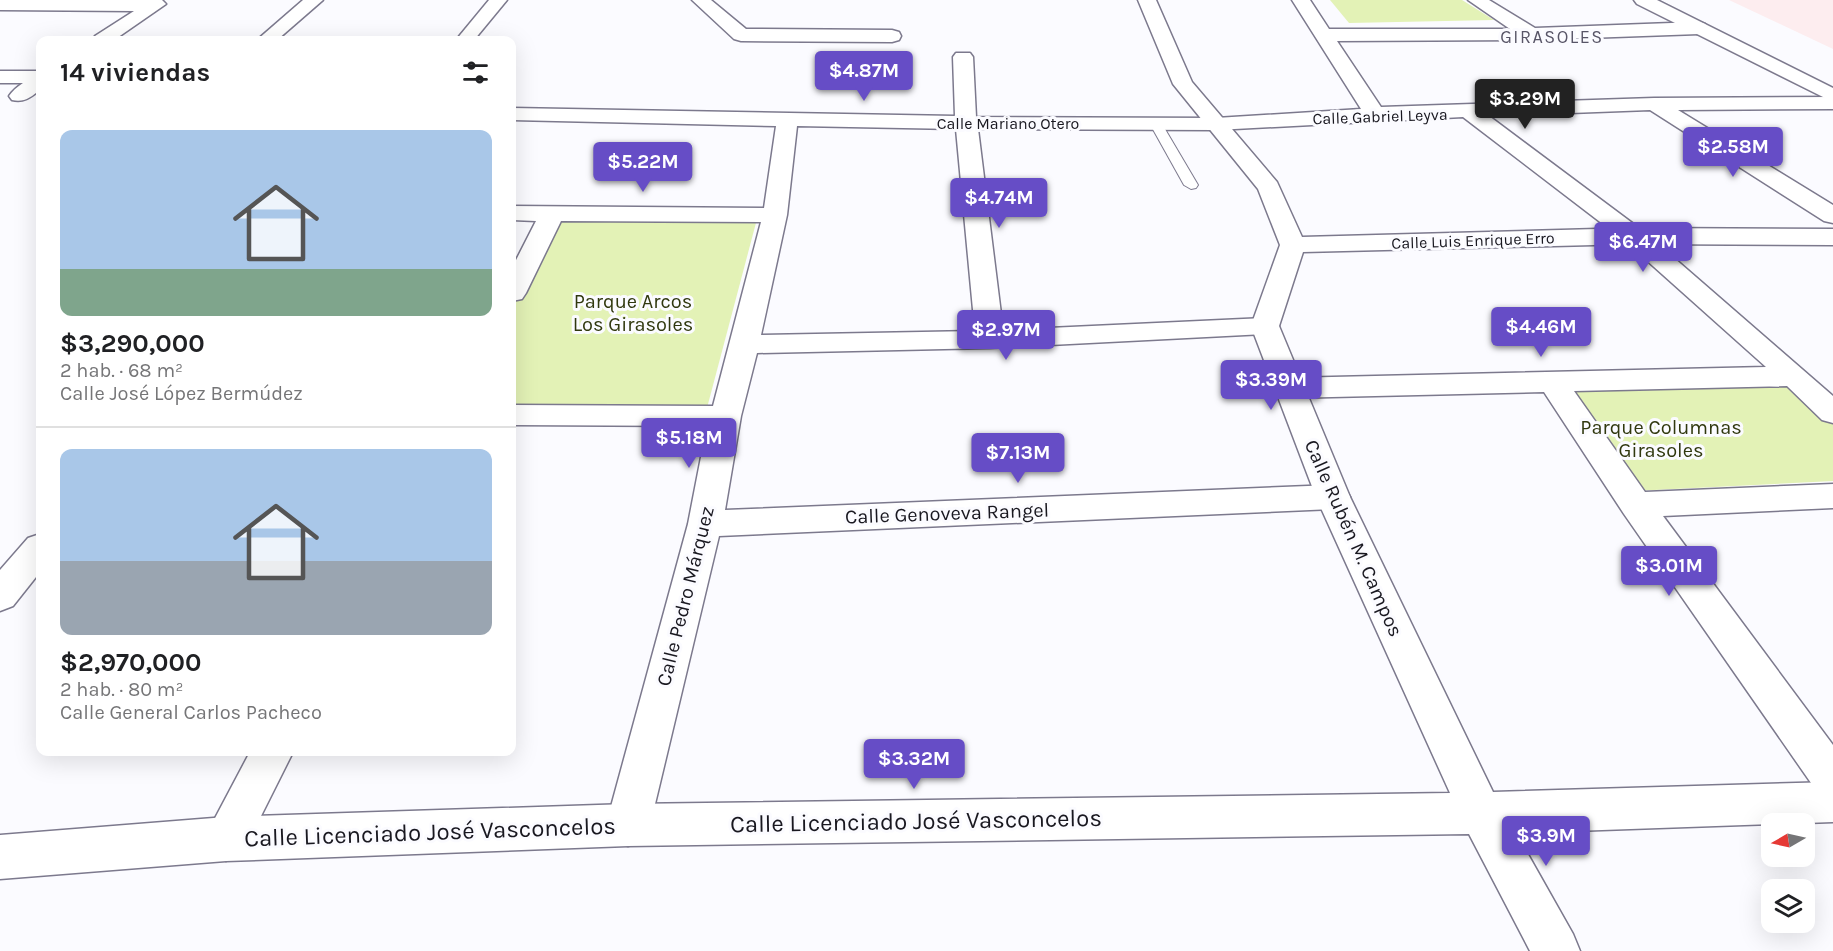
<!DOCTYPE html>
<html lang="es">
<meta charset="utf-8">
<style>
body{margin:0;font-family:Karla,sans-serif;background:#f2f2f2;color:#202124;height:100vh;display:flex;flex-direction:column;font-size:22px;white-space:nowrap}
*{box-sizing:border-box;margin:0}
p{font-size:20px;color:#757577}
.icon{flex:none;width:33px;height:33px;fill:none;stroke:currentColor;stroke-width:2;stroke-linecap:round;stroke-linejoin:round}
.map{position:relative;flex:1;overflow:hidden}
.drawer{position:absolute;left:36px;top:36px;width:480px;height:720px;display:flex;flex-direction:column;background:#fff;border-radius:12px;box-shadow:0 6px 24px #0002}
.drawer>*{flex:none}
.needle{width:39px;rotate:261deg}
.fabs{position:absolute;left:1761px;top:813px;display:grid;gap:12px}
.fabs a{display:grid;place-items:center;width:54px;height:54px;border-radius:12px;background:#fff;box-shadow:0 6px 24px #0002;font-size:30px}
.price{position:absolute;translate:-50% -51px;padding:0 14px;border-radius:6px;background:#664dc6;color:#fff;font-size:20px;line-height:39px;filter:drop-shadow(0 2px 3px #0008)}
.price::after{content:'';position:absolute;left:50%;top:36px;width:18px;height:14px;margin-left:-9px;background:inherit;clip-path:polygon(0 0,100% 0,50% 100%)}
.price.current{background:#222;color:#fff}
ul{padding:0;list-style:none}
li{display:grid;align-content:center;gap:12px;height:318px;padding:0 24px}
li+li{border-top:2px solid #e0e0e0}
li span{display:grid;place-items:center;height:186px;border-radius:12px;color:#555}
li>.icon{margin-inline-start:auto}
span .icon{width:108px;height:108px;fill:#fffc;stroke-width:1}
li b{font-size:26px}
h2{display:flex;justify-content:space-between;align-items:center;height:72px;padding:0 24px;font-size:26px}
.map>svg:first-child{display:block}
.industrial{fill:#fdedef}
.green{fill:#e3f2b6}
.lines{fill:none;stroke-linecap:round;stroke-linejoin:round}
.lane-casing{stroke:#7c798d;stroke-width:2}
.street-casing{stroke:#7c798d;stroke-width:3}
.secondary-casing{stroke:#7c798d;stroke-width:3}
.lane{fill:#fff;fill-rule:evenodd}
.street{fill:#fff;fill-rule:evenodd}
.secondary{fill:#fff;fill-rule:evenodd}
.labels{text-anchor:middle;stroke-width:6;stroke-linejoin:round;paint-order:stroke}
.far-street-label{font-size:16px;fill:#191820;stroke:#fbfbff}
.far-quarter-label{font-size:18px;letter-spacing:1.5px;fill:#585567;stroke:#fbfbff}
.park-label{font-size:20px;fill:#30380e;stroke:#fbfbff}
.street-label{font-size:20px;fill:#191820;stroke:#fbfbff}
.near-street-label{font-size:24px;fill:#191820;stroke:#fbfbff}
</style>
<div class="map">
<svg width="1833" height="951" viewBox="0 0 1833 951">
<rect width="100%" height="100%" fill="#fbfbff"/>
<path class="industrial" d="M1729,0H1833V49Z"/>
<g class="green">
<path d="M1330,0H1462L1494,20L1349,23Z"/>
<path d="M560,216L757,219L707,408L512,407V309Z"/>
<path d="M1796,384L1833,420V481L1634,491L1572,389Z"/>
</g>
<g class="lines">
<defs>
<path id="lane" d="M1156,120L1162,124L1198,185L1196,188L1191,189L1184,185L1150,124Z"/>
<g id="street">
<path d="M0,0H162L166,4L114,40H93L95,36L134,11L0,10Z"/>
<path d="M303,0H323L277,40H257Z"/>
<path d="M692,0H711L746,29L892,30L899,32L901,36L899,40L892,42L741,41L734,39Z"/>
<path d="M1292,0H1310L1329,29H1510L1468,0H1489L1535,28L1699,22L1705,24L1708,28L1705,32L1699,34L1531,40L1337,41L1381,107L1654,98L1833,97V109L1678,110L1833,205V223L1824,221L1650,110L1489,116L1643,231L1833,396V423L1822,420L1787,386L1574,391L1645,492L1833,484V508L1663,516L1833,745V799L1818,793L1624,514L1544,392L1289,398L1278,395L1274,388L1278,381L1289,378L1766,367L1625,241L1463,117L1216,130L978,129L1003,330L1265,318L1275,320L1279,326L1275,332L1265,334L990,348L757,353L741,416L725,510L1333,485L1345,488L1350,497L1345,506L1333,509L719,536L650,825L644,840L628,846L612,840L606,825L688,524L707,426L512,425V405L713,406L761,222L561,221L526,293L522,299L512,301V268L536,221L512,220V206L764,208L776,126L512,120V108L955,116L953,57L956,53H970L973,57L976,117L1216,118L1361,109ZM797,126L956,129L975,331L761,335L787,215Z"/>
<path d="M40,75V90C31,97 24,103 12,100L9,96C15,87 29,78 40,75Z"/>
<path d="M250,752H293L242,854L226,861L210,854L204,839Z"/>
</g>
<g id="secondary">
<path d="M489,0H507L474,40H456Z"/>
<path d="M1138,0H1156L1192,82L1277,182L1302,237L1634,228L1833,229V245L1634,244L1303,252L1279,326L1350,497L1493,792L1833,782V822L1516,833L1573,934L1580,951H1530L1469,834L628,846L226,861L0,879V835L226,817L628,804L1450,793L1316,497L1251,326L1280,245L1258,189L1173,84Z"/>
<path d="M1634,0H1657L1833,88V102L1637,4Z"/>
<rect x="0" y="71" width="40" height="12"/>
<path d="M40,534V572L13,606L0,611V570L28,538Z"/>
</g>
</defs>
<use href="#lane" class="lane-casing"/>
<use href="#street" class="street-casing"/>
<use href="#secondary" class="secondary-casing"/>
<use href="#lane" class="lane"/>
<use href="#street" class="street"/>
<use href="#secondary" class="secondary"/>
</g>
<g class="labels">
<g class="far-street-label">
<text transform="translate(1380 116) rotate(-2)" y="6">Calle Gabriel Leyva</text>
<text x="1008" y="129">Calle Mariano Otero</text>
<text transform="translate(1473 240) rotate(-2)" y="6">Calle Luis Enrique Erro</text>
</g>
<g class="far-quarter-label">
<text x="1552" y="43">GIRASOLES</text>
</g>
<g class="park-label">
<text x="633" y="308">Parque Arcos<tspan x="633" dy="23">Los Girasoles</tspan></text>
<text x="1661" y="434">Parque Columnas<tspan x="1661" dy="23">Girasoles</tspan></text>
</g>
<g class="street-label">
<text transform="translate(947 513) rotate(-2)" y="7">Calle Genoveva Rangel</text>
<text transform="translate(1354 538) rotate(66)" y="7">Calle Rubén M. Campos</text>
<text transform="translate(685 596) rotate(-76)" y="7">Calle Pedro Márquez</text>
</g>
<g class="near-street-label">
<text transform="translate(916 821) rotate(-1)" y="8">Calle Licenciado José Vasconcelos</text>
<text transform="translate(430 832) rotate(-2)" y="8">Calle Licenciado José Vasconcelos</text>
</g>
</g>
</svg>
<div class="fabs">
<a><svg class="needle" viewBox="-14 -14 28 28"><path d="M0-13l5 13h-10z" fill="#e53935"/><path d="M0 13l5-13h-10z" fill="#757577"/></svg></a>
<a><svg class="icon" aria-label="layers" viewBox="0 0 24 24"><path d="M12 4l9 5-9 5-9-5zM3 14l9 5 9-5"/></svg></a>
</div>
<b class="price" style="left:864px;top:102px">$4.87M</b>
<b class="price current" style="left:1525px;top:130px">$3.29M</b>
<b class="price" style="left:1733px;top:178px">$2.58M</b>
<b class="price" style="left:643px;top:193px">$5.22M</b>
<b class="price" style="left:999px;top:229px">$4.74M</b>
<b class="price" style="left:1643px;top:273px">$6.47M</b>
<b class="price" style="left:1541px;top:358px">$4.46M</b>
<b class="price" style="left:1006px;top:361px">$2.97M</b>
<b class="price" style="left:1271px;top:411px">$3.39M</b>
<b class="price" style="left:689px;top:469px">$5.18M</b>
<b class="price" style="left:1018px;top:484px">$7.13M</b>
<b class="price" style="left:1669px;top:597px">$3.01M</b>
<b class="price" style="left:914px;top:790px">$3.32M</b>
<b class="price" style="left:1546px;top:867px">$3.9M</b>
<section class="drawer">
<h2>14 viviendas<svg class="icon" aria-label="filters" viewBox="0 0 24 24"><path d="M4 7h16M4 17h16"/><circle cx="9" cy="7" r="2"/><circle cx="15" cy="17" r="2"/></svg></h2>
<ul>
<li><span style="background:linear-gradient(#a9c7e8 75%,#7fa58c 0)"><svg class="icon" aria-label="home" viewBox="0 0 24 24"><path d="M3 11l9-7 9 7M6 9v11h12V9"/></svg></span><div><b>$3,290,000</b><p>2 hab. · 68 m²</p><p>Calle José López Bermúdez</p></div></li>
<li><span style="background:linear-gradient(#a9c7e8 60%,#9aa5b1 0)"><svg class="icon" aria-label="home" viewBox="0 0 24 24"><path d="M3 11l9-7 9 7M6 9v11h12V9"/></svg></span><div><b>$2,970,000</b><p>2 hab. · 80 m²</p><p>Calle General Carlos Pacheco</p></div></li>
</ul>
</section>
</div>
